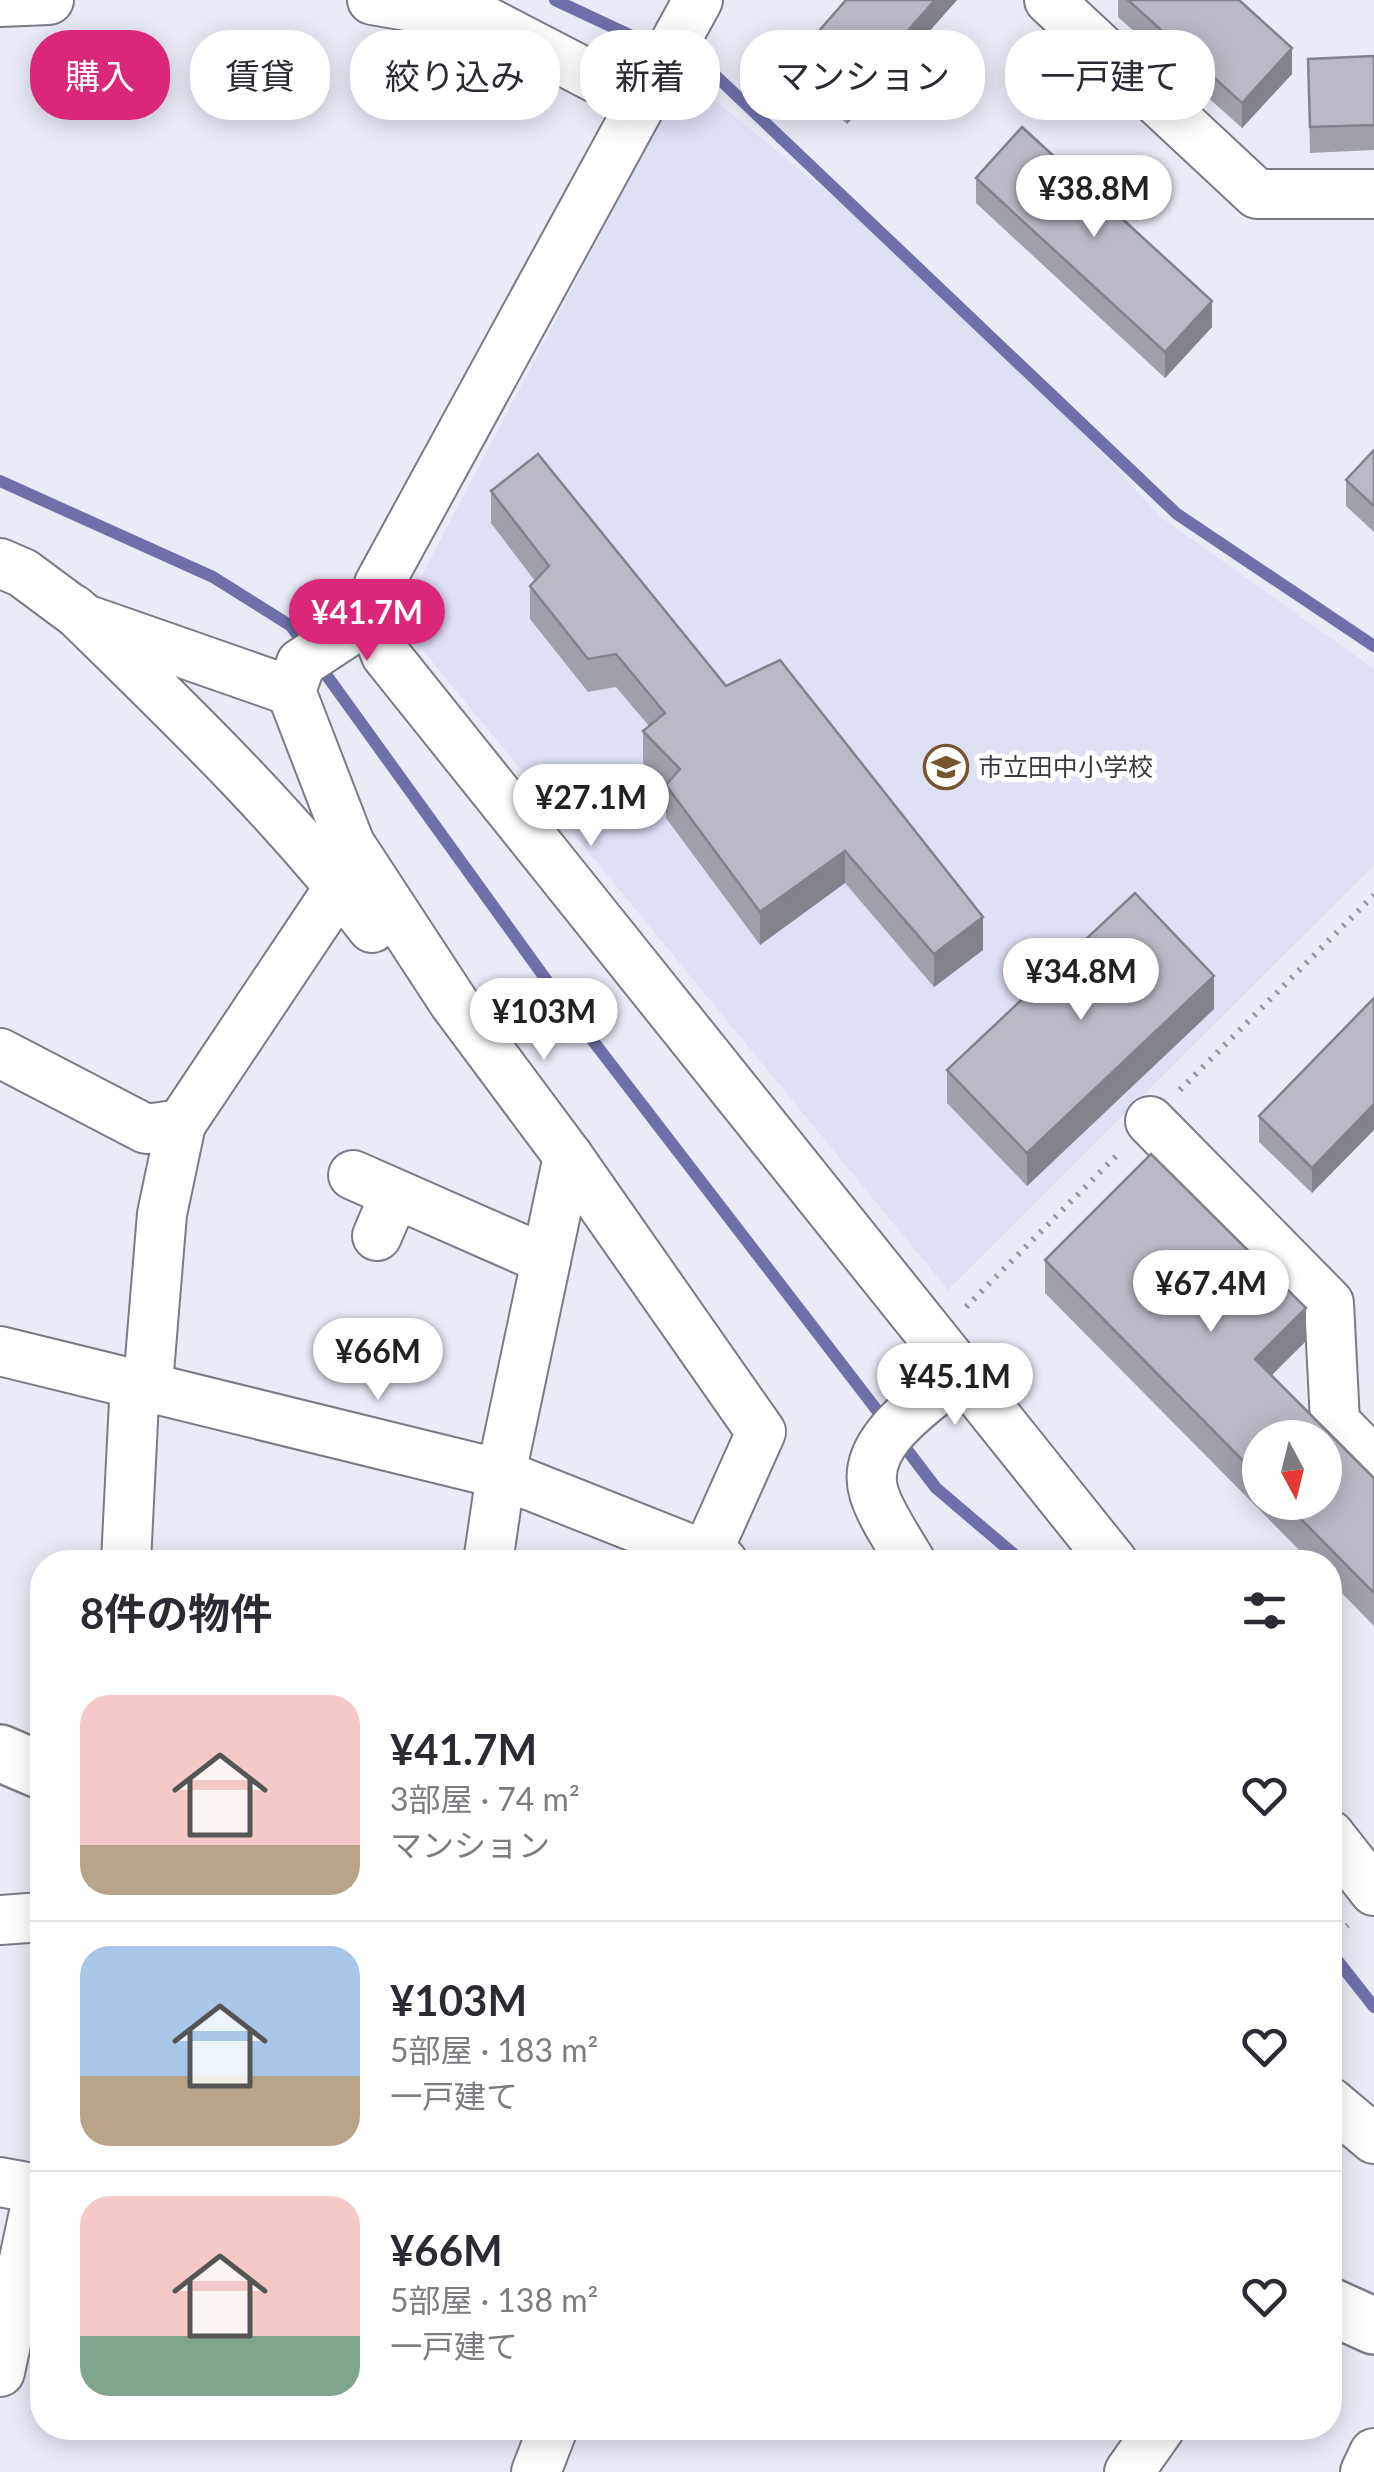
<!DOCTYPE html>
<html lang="ja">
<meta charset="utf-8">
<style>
body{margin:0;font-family:Lato,"Noto Sans JP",sans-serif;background:#f2f2f3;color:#2b2b33;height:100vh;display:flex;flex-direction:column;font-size:38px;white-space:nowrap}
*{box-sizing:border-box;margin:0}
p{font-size:32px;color:#7c7c81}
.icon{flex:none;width:55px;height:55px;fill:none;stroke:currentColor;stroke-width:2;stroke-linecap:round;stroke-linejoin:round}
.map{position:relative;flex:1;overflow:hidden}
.details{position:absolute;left:30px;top:1550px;width:1312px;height:890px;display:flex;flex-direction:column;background:#fff;border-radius:40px;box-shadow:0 5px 25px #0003}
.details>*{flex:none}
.guide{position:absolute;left:30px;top:30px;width:1315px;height:90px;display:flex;gap:20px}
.needle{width:65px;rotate:173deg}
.controls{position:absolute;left:1242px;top:1420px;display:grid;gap:20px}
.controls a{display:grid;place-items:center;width:100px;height:100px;border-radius:50%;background:#fff;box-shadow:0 5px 25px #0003;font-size:50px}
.price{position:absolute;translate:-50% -85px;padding:0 22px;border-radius:35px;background:#fff;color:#222;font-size:32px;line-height:65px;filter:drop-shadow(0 2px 5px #0008)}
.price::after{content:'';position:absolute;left:50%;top:60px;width:30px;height:22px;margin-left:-15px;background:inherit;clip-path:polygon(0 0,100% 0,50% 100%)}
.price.on{background:#db2777;color:#fff}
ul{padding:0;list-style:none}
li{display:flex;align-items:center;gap:30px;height:250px;padding:0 50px}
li+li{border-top:2px solid #e1e1e2}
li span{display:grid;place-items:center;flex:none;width:280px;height:200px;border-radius:30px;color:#555}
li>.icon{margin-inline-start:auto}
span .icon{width:120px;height:120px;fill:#fffc;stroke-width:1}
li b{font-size:42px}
h2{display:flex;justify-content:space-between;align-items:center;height:120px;padding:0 50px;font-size:42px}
.pill{padding:0 35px;border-radius:40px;background:#fff;box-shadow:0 5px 25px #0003;font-size:35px;line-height:90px}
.pill.on{background:#db2777;color:#fff}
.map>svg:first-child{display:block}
.built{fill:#dee0f4}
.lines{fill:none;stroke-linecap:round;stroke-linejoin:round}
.stream{stroke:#6f70a9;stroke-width:12}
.minor-casing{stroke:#7a7b86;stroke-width:52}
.major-casing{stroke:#7a7b86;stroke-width:60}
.path{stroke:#95979f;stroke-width:6;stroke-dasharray:2.5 8;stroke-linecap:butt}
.minor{stroke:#fff;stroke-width:48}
.major{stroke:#fff;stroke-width:55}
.wall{fill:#9fa0aa;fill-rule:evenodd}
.shaded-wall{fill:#82828b}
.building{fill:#b9bac6;stroke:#82828b;stroke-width:2.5}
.labels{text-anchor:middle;stroke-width:10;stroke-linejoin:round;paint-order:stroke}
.poi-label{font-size:25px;fill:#3a3b40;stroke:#fff;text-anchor:start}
</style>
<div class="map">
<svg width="1374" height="2472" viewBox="0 0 1374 2472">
<rect width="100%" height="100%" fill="#e9ebf7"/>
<path class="built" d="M684,75L962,302L1162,518L1374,669V865L948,1290L417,643L410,617L420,579Z"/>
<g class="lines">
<g class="stream">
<path d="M555,0L715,75L1177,514L1374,646"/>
<path d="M0,481L213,577L291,626L550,985L886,1422"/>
<path d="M898,1438L936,1488L1023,1562"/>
<path d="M1330,1951L1374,2007"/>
</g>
<defs>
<g id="minor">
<path d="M372,0L482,19L642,102"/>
<path d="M698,0L379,584C371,610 375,630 386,655L1113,1562"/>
<path d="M1049,0L1257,194H1374"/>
<path d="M0,2L49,0"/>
<path d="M0,563L23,573L85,619L291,691"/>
<path d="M73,609C177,711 283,812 372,928"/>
<path d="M374,615L301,663L291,691L350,844L454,1003L568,1156L501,1474L488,1562"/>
<path d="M0,1053L146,1129L181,1124L340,886"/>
<path d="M1150,1121L1329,1303L1335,1422L1374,1462"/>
<path d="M568,1156L761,1432L706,1555"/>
<path d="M353,1175L546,1260"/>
<path d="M377,1236L395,1194"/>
<path d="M0,1351L501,1474L723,1562"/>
<path d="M148,1384L162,1214L181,1124"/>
<path d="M126,1562L135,1381"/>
<path d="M911,1562C899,1541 881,1516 874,1493C858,1441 927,1401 960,1372"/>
<path d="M1330,1835L1374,1891"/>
<path d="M0,1920L42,1917"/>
<path d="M1330,2102L1374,2139"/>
<path d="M0,2182L39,2189L0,2372"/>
<path d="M536,2472L553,2428"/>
<path d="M1129,2472L1160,2428"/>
<path d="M1365,2472L1374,2453"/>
</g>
<g id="major">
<path d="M0,1753L42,1771"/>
<path d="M1330,2306L1374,2326"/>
</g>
</defs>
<use href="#minor" class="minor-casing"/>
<use href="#major" class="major-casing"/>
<g class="path">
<path d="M1180,1090L1374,895"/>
<path d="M966,1307L1119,1153"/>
<path d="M1330,1939L1348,1925"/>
</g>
<use href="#minor" class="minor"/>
<use href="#major" class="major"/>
</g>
<g class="wall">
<path d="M846,0H957L847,124L798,80V55Z"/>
<path d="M1118,0H1239L1292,74L1242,128L1118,17Z"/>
<path d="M1374,56V150L1310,153L1308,59Z"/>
<path d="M976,178L1212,327L1165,378L976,203Z"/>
<path d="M1374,450V532L1346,506V480Z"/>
<path d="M491,491L726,686L983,950L934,987L845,883L760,945L666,818V787L643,763V731L649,726L616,687L588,692L530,619V586L535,581L491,523Z"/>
<path d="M1374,998L1312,1193L1259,1142V1116Z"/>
<path d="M1214,1009L1027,1186L947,1103V1070Z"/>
<path d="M1045,1260L1306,1341L1271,1375L1374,1478V1626L1330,1581V1562H1311L1045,1293ZM1260,1438L1325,1502H1260Z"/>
</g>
<g class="shaded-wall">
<path d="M935,0H957L847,124V99Z"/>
<path d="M1292,48V74L1242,128V103Z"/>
<path d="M1212,301V327L1165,378V352Z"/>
<path d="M845,851V883L760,945V912Z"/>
<path d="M983,917V950L934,987V954Z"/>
<path d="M1214,976V1009L1027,1186V1153Z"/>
<path d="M1374,1104V1130L1312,1193V1168Z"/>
<path d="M1306,1308V1341L1255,1392V1359Z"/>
</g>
<g class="building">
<path d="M846,0H935L847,99L798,55Z"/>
<path d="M1128,0H1239L1292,48L1242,103Z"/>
<path d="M1374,56V125L1310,127L1308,59Z"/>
<path d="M1022,127L1212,301L1165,352L976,178Z"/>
<path d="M1374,450V506L1346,480Z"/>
<path d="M538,454L726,686L780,660L983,917L934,954L845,851L760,912L666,785L680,769L643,731L665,713L616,654L588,659L530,586L549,566L491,491Z"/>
<path d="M1135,893L1214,976L1027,1153L947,1070Z"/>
<path d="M1374,998V1104L1312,1168L1259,1116Z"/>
<path d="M1151,1154L1306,1308L1255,1359L1374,1478V1593L1284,1502H1325V1438H1260V1478L1045,1260Z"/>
</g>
<defs>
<symbol id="school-ring" viewBox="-11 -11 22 22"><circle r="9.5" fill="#fff" stroke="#76562c" stroke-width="1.5"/><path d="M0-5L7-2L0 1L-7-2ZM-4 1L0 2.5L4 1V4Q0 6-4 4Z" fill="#76562c"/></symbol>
</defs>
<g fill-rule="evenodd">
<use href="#school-ring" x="921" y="742" width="50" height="50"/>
</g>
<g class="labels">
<g class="poi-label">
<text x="978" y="776">市立田中小学校</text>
</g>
</g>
</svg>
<div class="controls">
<a><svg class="needle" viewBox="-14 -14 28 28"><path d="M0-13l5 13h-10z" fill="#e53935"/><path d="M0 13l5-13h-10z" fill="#7c7c81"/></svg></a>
</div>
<b class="price" style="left:1094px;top:240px">¥38.8M</b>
<b class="price on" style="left:367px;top:664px">¥41.7M</b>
<b class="price" style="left:591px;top:849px">¥27.1M</b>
<b class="price" style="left:1081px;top:1023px">¥34.8M</b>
<b class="price" style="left:544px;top:1063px">¥103M</b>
<b class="price" style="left:1211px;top:1335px">¥67.4M</b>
<b class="price" style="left:378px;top:1403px">¥66M</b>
<b class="price" style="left:955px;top:1428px">¥45.1M</b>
<div class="guide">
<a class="pill on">購入</a>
<a class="pill">賃貸</a>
<a class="pill">絞り込み</a>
<a class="pill">新着</a>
<a class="pill">マンション</a>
<a class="pill">一戸建て</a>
</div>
<section class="details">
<h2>8件の物件<svg class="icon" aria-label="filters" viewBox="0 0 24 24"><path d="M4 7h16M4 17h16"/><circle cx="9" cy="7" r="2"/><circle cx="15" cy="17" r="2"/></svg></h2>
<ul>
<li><span style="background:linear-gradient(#f6c9c9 75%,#b9a48a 0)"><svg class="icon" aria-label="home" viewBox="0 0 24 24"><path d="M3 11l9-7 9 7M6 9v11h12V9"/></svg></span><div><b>¥41.7M</b><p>3部屋 · 74 m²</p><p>マンション</p></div><svg class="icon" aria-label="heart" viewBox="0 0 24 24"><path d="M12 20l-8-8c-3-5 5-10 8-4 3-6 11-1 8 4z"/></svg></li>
<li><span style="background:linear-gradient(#a9c7e8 65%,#b9a48a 0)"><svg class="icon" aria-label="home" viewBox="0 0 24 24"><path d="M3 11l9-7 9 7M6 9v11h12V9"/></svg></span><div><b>¥103M</b><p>5部屋 · 183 m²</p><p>一戸建て</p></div><svg class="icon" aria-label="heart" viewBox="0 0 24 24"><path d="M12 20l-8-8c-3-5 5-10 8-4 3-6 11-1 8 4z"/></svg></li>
<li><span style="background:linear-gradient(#f6c9c9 70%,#7fa58c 0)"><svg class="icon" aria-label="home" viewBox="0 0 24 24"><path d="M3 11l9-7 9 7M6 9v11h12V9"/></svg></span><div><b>¥66M</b><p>5部屋 · 138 m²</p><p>一戸建て</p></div><svg class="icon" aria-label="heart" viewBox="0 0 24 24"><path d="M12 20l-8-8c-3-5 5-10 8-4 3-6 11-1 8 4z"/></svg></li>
</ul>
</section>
</div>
